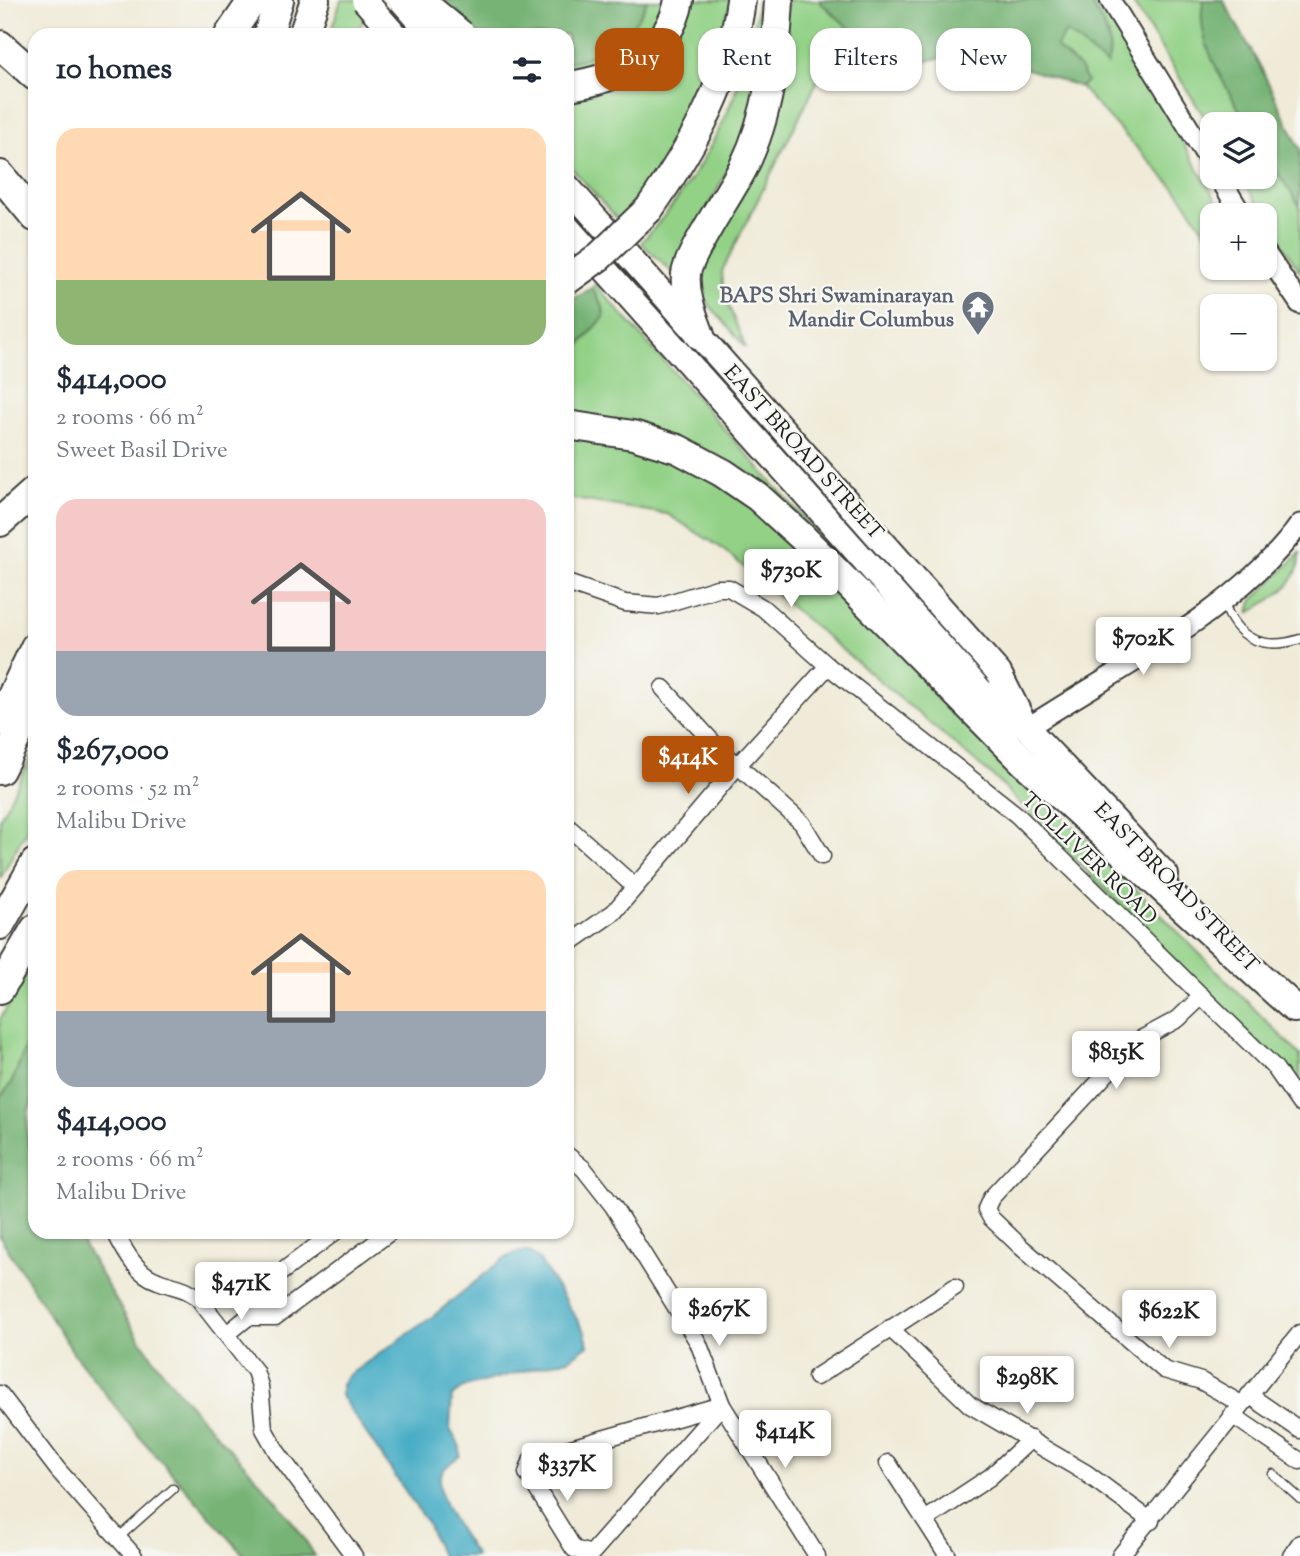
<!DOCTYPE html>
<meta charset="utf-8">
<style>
body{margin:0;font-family:"Sorts Mill Goudy",serif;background:#f6f6f7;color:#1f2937;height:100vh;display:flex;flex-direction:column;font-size:26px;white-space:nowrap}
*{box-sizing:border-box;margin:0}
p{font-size:23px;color:#747a83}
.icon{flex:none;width:38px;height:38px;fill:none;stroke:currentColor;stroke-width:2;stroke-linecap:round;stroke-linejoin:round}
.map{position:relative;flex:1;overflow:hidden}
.drawer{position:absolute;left:28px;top:28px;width:546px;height:1211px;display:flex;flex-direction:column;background:#fff;border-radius:21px;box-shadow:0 2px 5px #0004}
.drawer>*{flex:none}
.banner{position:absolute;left:595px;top:28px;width:598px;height:63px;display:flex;gap:14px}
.buttons{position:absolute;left:1200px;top:112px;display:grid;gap:14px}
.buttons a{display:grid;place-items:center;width:77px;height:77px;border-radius:14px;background:#fff;box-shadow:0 2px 5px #0004;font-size:35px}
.price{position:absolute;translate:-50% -60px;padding:0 16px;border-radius:7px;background:#fff;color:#222;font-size:23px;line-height:46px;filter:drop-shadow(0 2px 4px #0008)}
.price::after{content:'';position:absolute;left:50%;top:42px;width:21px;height:16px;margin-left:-10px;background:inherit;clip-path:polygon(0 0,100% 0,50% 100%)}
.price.current{background:#b45309;color:#fff}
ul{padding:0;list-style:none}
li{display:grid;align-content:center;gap:14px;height:371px;padding:0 28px}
li span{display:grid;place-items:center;height:217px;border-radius:21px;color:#555}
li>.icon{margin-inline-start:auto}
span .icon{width:126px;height:126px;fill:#fffc;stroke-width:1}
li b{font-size:30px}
h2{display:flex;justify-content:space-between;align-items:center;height:84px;padding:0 28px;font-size:30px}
.tag{padding:0 24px;border-radius:21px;background:#fff;box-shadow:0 2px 5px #0004;font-size:24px;line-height:63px}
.tag.current{background:#b45309;color:#fff}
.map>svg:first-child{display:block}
.green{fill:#93d187;stroke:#587652;stroke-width:2}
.forest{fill:#76b374;stroke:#496848;stroke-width:2}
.water{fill:#45acc5;stroke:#306470;stroke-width:2}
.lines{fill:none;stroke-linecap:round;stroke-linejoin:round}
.service-casing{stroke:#3c3b38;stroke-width:11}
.minor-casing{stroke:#3c3b38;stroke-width:19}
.tertiary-casing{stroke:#3c3b38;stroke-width:23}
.primary-casing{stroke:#3c3b38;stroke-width:28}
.motorway-casing{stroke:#3c3b38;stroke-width:32}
.service{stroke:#fff;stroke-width:8}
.minor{stroke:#fff;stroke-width:16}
.tertiary{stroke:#fff;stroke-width:19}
.primary{stroke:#fff;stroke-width:24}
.motorway{stroke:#fff;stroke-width:28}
.primary-bridge-casing{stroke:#3c3b38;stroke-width:28;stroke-linecap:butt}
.motorway-bridge-casing{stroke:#3c3b38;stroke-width:32;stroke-linecap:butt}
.primary-bridge{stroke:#fff;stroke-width:24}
.motorway-bridge{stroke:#fff;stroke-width:28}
.labels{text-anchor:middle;stroke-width:5;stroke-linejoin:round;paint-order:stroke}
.worship-label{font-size:21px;font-weight:bold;fill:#5b616d;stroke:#f6f6f2;text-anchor:end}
.street-label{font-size:21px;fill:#1c1c1c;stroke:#f6f6f2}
</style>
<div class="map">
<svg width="1300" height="1556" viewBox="0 0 1300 1556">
<rect width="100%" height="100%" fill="#f6f6f2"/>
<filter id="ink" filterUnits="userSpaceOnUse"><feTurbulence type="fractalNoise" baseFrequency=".0143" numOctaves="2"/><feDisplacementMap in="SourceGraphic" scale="14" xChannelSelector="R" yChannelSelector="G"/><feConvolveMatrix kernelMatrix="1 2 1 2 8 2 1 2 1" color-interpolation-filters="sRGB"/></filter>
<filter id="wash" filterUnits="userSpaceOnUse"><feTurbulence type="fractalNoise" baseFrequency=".00686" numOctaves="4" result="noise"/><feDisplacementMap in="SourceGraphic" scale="28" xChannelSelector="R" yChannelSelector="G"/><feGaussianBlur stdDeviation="1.57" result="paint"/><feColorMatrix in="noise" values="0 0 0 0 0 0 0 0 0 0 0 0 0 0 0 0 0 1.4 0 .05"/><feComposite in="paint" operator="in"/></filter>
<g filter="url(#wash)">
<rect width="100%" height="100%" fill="#f0ebd8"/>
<g class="green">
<path d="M341,0H369L358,35H330Z"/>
<path d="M647,0H666C643,57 621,59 567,77V62C601,56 635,33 647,0Z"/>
<path d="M689,0H731L704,99L647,191L619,221L567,163V97L591,93Z"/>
<path d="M758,0H770L749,128L674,274L641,243C704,174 746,93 758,0Z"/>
<path d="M789,0H818L868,45L818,80L722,271L724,295L746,348L700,294L697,271Z"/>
<path d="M1089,0H1100L1225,215H1213V244L1181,195L1080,87L1087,82L1056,47L1066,32L1107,65L1109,35Z"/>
<path d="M1131,0H1204C1193,36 1229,93 1248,124H1213V131Z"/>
<path d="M1265,154L1300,206V272L1241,177H1265Z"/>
<path d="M595,284L850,570L765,495L567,417V360L604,317L603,307L592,288Z"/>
<path d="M567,434L640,446L707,476L766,516L1300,1055V1088L996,779L720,547L667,514L567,498Z"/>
<path d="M1300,553C1300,585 1274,598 1249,613L1252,601Z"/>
<path d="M35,750V814L0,879V818Z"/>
<path d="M35,959V1022L12,1082L0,1098V1019Z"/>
</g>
<g class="forest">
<path d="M446,0H647C634,35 604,56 568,62L567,35H480L444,5Z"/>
<path d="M818,0H1089C1101,21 1116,40 1107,65L1066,32L1056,47L1081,69L1087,82L1080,87L992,57L965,54L900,65L868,45Z"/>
<path d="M1204,0H1223L1261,68L1300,149V206L1265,154V124H1248C1229,92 1192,38 1204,0Z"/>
<path d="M592,288L603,307L604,317L567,360V303Z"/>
<path d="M35,1022V1095L28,1113L27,1138L35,1160V1232H76C106,1283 134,1335 171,1382C217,1441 277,1490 315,1556H245L137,1434L74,1354L0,1237V1098L12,1082Z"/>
</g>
<path class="water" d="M517,1252H530L540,1261L585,1332L588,1345L569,1359L464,1387L452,1396L450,1429L460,1447V1456C454,1460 447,1465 443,1471C429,1491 465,1538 476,1556H441L427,1523L341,1396V1387L346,1377L432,1317L502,1260Z"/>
</g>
<g filter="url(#ink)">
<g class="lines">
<defs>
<g id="service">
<path d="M1224,602C1235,639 1264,651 1300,639"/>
<path d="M1273,1474L1300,1499"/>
<path d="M118,1538L173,1489"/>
</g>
<g id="minor">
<path d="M567,583L625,603L659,606L717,588H729L763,608L828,666L1017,815L1275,1068L1300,1104"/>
<path d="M663,688L717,747L802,823L822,856"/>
<path d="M567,826L635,887"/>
<path d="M567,945L614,912L739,764L828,666"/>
<path d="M1202,996L1178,1019L1137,1041L991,1198L986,1209L991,1218L1020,1246L1164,1370L1201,1381L1241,1404"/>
<path d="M567,1155L584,1169L613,1206L679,1312L698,1342L722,1405L817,1556"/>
<path d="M115,1232C125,1251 135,1273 158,1281C173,1287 186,1287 198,1298L255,1371L260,1386L264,1429L277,1452L354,1556"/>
<path d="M248,1317H275L390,1232"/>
<path d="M890,1328L970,1405L1086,1473L1151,1521"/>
<path d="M227,1334L248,1317L256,1291L335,1232"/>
<path d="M816,1377L955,1287"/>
<path d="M0,1394L58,1470L134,1556"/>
<path d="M1249,1395L1300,1430"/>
<path d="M722,1405L591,1554L574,1549L527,1473L532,1459Z"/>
<path d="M1232,1415L1300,1461"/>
<path d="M888,1463L948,1556"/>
<path d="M925,1520L990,1477L1031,1439"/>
<path d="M1120,1556L1300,1333"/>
<path d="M1291,1556L1300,1543"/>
</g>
<g id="tertiary">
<path d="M1110,0L1213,167"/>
<path d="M1219,177L1242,215"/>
<path d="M1265,252L1300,304"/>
<path d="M1027,728C1118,668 1235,613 1300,524"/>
</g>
<g id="primary">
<path d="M567,186L999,673L1023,721"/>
<path d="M567,227L980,690L1027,728L1166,875"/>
</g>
<g id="motorway">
<path d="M229,35L253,0"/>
<path d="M268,35L279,0"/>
<path d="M303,35L315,0"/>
<path d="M0,45L35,76"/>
<path d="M567,86C615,81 670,53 679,0"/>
<path d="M0,175L35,217"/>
<path d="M649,209C694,144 731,79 741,0"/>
<path d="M700,335C693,316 684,295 686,274C688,254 733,189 744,166C769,115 776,56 779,0"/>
<path d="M567,425L633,435L678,449L723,473L758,497L802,537L1024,762L1294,1008"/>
<path d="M0,522L35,491"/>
<path d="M0,721L35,647"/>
<path d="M0,770L35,701"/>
<path d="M0,925L35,863"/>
<path d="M0,989L35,929"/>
</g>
</defs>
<use href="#service" class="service-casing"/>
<use href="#minor" class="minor-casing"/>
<use href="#tertiary" class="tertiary-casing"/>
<use href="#primary" class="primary-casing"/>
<use href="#motorway" class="motorway-casing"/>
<use href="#service" class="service"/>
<use href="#minor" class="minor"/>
<use href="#tertiary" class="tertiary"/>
<use href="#primary" class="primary"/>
<use href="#motorway" class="motorway"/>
<defs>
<g id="primary-bridge">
<path d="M364,0L395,35"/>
<path d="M401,0L432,35"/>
</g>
<g id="motorway-bridge">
<path d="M419,0L461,35"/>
<path d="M567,280L600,256L649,209"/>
</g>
</defs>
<use href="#primary-bridge" class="primary-bridge-casing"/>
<use href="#motorway-bridge" class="motorway-bridge-casing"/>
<use href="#primary-bridge" class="primary-bridge"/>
<use href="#motorway-bridge" class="motorway-bridge"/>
</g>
</g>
<defs>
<symbol id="temple-pin" viewBox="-11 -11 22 30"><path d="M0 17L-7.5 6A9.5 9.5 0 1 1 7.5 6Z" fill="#6b7280" stroke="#f6f6f2"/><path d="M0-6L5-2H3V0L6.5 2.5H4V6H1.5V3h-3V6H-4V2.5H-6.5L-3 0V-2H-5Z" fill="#fff"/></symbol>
</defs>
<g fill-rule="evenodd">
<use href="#temple-pin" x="959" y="288" width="38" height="52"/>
</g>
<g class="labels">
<g class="worship-label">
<text x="954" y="302">BAPS Shri Swaminarayan<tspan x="954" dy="24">Mandir Columbus</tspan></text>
</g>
<g class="street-label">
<text transform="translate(804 452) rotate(48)" y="7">EAST BROAD STREET</text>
<text transform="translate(1090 858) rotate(44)" y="7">TOLLIVER ROAD</text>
<text transform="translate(1177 887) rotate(46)" y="7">EAST BROAD STREET</text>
</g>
</g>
</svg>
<div class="buttons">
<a><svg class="icon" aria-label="layers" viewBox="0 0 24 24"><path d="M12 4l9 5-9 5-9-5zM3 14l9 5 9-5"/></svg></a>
<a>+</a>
<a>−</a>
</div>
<b class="price" style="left:791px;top:609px">$730K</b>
<b class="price" style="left:1143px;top:677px">$702K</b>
<b class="price current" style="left:688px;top:796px">$414K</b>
<b class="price" style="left:1116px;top:1091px">$815K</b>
<b class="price" style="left:241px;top:1322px">$471K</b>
<b class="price" style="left:719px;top:1348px">$267K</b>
<b class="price" style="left:1169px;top:1350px">$622K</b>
<b class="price" style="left:1027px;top:1416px">$298K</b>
<b class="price" style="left:785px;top:1470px">$414K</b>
<b class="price" style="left:567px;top:1503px">$337K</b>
<div class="banner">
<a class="tag current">Buy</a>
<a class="tag">Rent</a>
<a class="tag">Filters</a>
<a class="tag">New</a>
</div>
<section class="drawer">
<h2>10 homes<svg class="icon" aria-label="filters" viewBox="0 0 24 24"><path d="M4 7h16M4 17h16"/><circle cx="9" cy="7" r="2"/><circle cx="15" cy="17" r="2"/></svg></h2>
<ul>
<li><span style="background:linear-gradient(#ffd9b3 70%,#8fb573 0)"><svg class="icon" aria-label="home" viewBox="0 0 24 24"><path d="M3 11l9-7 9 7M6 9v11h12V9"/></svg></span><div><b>$414,000</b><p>2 rooms · 66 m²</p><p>Sweet Basil Drive</p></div></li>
<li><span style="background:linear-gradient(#f6c9c9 70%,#9aa5b1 0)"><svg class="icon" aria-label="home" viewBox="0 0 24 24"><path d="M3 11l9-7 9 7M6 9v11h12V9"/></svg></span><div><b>$267,000</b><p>2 rooms · 52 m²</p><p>Malibu Drive</p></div></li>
<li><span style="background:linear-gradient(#ffd9b3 65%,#9aa5b1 0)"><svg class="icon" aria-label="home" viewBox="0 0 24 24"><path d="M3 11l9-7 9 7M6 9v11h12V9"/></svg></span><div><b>$414,000</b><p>2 rooms · 66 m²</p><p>Malibu Drive</p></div></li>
</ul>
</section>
</div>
